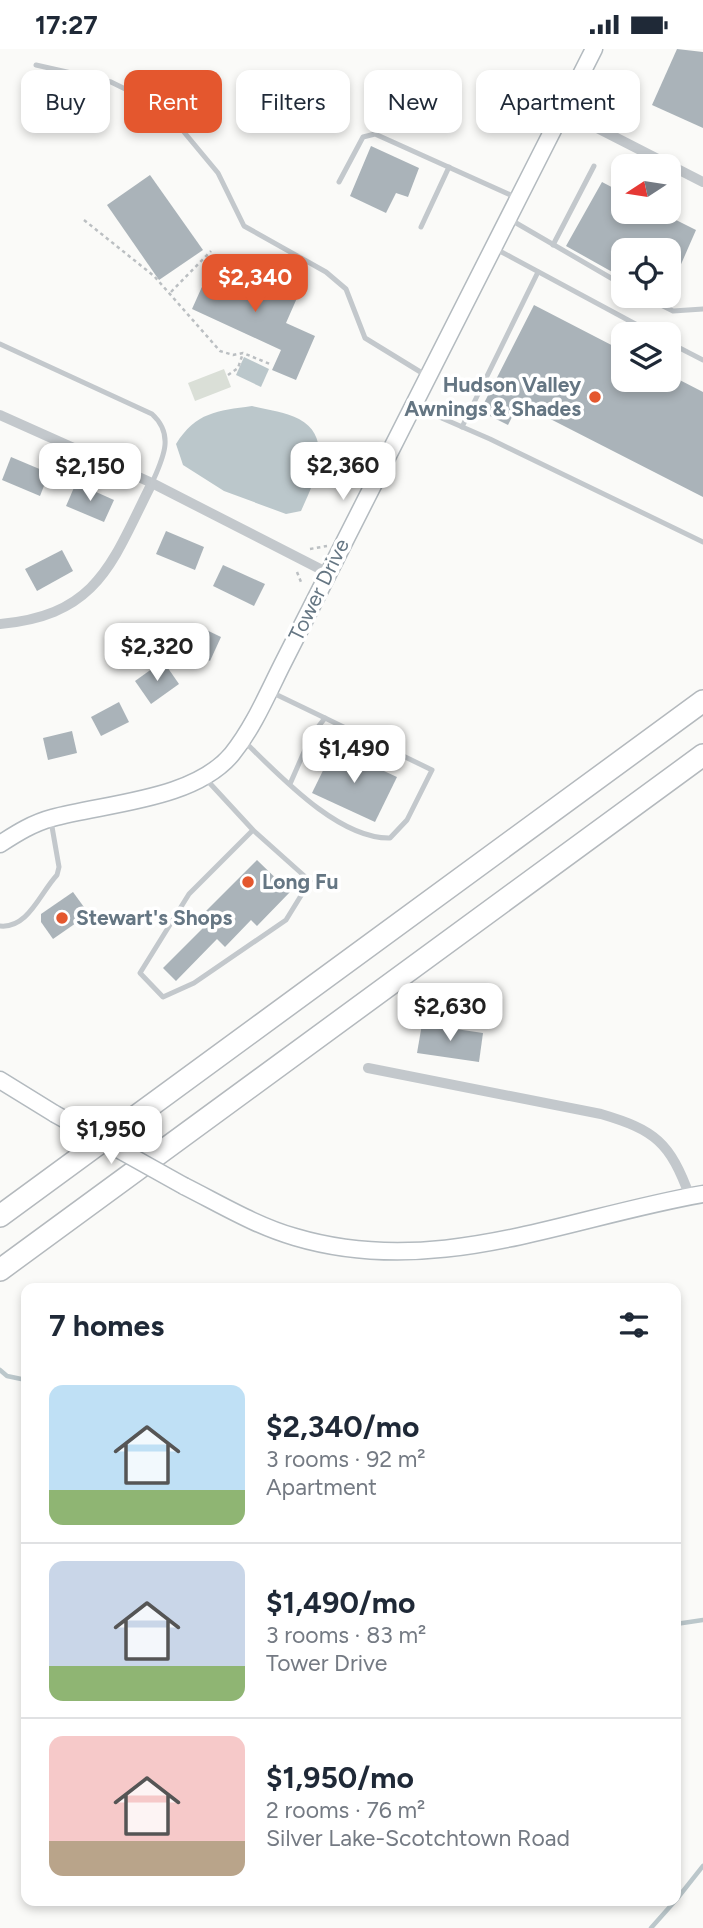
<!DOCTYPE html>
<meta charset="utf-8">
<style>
body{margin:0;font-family:Figtree,sans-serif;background:#f2f2f3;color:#1f2937;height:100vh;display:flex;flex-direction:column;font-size:26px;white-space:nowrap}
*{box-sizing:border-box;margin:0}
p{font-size:23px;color:#747a83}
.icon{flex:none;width:38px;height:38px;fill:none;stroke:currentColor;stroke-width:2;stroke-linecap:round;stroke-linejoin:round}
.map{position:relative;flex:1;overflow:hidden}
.panel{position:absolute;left:21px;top:1234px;width:660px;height:623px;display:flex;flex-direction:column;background:#fff;border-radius:14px;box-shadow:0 4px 10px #0003}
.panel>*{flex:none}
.guide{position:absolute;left:21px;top:21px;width:662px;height:63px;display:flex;gap:14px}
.needle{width:46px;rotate:258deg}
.fabs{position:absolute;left:611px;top:105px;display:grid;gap:14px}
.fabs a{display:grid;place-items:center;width:70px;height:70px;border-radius:14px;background:#fff;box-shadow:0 4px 10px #0003;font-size:35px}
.price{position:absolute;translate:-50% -60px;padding:0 16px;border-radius:14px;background:#fff;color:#222;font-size:23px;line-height:46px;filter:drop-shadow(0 2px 4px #0008)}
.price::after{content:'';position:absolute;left:50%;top:42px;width:21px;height:16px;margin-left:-10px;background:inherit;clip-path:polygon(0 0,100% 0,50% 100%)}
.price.current{background:#e4572e;color:#fff}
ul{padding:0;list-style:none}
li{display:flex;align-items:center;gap:21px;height:175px;padding:0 28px}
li+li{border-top:2px solid #e0e1e3}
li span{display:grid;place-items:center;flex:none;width:196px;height:140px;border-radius:14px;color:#555}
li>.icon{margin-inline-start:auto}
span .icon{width:84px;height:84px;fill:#fffc;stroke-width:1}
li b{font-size:30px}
h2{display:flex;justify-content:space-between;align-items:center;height:84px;padding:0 28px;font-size:30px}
.pill{padding:0 24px;border-radius:14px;background:#fff;box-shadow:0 4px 10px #0003;font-size:24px;line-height:63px}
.pill.current{background:#e4572e;color:#fff}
.status{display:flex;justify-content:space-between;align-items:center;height:49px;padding:0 35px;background:#fff;direction:ltr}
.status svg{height:19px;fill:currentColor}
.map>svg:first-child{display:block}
.green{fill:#dadfd7}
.water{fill:#bbc7cb}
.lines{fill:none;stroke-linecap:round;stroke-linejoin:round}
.stream{stroke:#bbc7cb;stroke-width:4.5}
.building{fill:#aab3b9}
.secondary-casing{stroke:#b3babf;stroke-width:19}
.highway-casing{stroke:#b4b9bd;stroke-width:24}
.path{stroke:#bbbfc2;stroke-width:2.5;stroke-dasharray:3.5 3.5;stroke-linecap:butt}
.lane{stroke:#c3c8cc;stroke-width:5}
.street{stroke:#c3c8cc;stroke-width:10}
.secondary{stroke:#fff;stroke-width:16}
.highway{stroke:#fff;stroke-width:21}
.secondary-bridge-casing{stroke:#b3babf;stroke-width:19;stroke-linecap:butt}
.secondary-bridge{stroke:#fff;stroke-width:16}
.poi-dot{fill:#e4572e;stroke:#fff;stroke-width:2.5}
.labels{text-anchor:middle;stroke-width:7;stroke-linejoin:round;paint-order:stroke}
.poi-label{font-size:21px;font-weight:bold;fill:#657683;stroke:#fff;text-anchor:start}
.street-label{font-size:21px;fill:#657683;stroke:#fff}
</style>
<div class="status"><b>17:27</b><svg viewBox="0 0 49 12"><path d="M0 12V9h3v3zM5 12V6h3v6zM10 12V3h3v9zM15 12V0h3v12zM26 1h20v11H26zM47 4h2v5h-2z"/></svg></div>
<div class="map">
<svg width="703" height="1879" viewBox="0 0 703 1879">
<rect width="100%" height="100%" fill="#fafaf8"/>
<path class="green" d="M224,320L231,338L195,352L188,334Z"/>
<g class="water">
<path d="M244,308L269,320L261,338L236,326Z"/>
<path d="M252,357C267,361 286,363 299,370C335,389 314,434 301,462L286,465L224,442L183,416L176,395C196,363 217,362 252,357Z"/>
</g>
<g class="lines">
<g class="stream">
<path d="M0,1321L7,1327L26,1331"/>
<path d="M676,1575L703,1571"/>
<path d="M676,1851L703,1817"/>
<path d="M651,1879L675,1852"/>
</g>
</g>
<g class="building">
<path d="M677,0L703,3V79L652,56Z"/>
<path d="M371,97L419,119L408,148L396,144L386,164L350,147Z"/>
<path d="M150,126L203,201L159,231L107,156Z"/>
<path d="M602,133L623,144V163H660L696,181L668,245V201H623V229L566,197Z"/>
<path d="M214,211L297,249L286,274L315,287L296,331L272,321L281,301L192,260Z"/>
<path d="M534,256L623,302V331H668V325L703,343V448L519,354L508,376L480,362Z"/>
<path d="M11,408L49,424L40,447L2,431Z"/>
<path d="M76,434L114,451L104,473L66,457Z"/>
<path d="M166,482L204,498L195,521L156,505Z"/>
<path d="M62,501L73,522L37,542L25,520Z"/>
<path d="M223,516L265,535L254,557L213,537Z"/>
<path d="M192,574L221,588L210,612L181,598Z"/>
<path d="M163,612L179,635L151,655L135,632Z"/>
<path d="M119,653L129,673L101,687L91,668Z"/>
<path d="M72,682L77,704L48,711L43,689Z"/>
<path d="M334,699L397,728L375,773L312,744Z"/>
<path d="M257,811L290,843L257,877L251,871L225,898L217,890L176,932L163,919L207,875L200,868Z"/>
<path d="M73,843L89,865L53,890L41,873V865Z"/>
<path d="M422,975L483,984L479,1013L417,1004Z"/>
</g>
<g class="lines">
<defs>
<g id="secondary">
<path d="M0,795C17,784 33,774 52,769C107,754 194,751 232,705C253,679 267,646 282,616L594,0"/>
<path d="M0,1031L55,1065"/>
<path d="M184,1137C220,1155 256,1177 295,1188C436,1230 565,1169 703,1145"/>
</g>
<g id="highway">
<path d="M0,1167L703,652"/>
<path d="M0,1221L703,706"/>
</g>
</defs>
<use href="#secondary" class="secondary-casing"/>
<use href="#highway" class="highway-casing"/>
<g class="path">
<path d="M84,171L154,227L220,302L233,306L243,304L270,315"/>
<path d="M171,243L211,202"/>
<path d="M228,326L238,319L243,304"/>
<path d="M310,500L327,497"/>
<path d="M297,523L301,533"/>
</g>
<g class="lane">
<path d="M36,16L111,33L164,59L218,124L244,177L326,223L346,240L365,289L427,327"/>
<path d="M339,133L363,88L375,85L515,148"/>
<path d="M511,171L623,236"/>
<path d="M421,178L449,118"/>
<path d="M553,196L594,117"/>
<path d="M496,200L654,285"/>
<path d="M643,247L673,262L703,260"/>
<path d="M668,293L703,311"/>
<path d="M0,295L152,365C175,386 163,409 152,434"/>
<path d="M414,357L490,390L703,493"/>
<path d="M462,378L538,223"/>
<path d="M271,643L325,669"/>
<path d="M244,692C279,726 338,790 390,789L407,771L432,721L325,669L311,687L290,735"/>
<path d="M205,729L253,781L189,845L140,924L163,948L194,934L286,871L310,832L253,781"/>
<path d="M0,877C28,880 40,844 57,826L59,818L51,772"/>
</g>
<g class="street">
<path d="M562,61L703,133"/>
<path d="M0,366L152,434L326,523"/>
<path d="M0,575C99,566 112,513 152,434"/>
<path d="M368,1019L601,1065C655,1081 670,1093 690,1148"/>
</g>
<use href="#secondary" class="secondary"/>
<use href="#highway" class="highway"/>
<defs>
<path id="secondary-bridge" d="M55,1065L184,1137"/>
</defs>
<use href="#secondary-bridge" class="secondary-bridge-casing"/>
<use href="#secondary-bridge" class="secondary-bridge"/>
</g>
<g class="poi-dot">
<circle cx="595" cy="348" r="7"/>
<circle cx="248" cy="833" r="7"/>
<circle cx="62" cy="869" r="7"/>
</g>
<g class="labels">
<g class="poi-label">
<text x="581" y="343" text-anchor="end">Hudson Valley<tspan x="581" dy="24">Awnings &amp; Shades</tspan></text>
<text x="262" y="840">Long Fu</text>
<text x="76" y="876">Stewart's Shops</text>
</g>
<g class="street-label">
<text transform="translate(319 541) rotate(-64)" y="7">Tower Drive</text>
</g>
</g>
</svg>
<div class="fabs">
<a><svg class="needle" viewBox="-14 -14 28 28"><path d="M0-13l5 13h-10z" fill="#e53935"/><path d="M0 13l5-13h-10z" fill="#747a83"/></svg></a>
<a><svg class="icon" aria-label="locate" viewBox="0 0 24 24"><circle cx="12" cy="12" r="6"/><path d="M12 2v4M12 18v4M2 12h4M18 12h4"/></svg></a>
<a><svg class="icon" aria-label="layers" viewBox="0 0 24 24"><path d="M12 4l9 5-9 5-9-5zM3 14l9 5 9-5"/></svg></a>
</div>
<b class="price current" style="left:255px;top:265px">$2,340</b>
<b class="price" style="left:343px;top:453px">$2,360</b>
<b class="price" style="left:90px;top:454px">$2,150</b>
<b class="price" style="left:157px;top:634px">$2,320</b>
<b class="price" style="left:354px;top:736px">$1,490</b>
<b class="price" style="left:450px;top:994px">$2,630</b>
<b class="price" style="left:111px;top:1117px">$1,950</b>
<div class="guide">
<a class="pill">Buy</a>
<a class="pill current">Rent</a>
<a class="pill">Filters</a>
<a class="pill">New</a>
<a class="pill">Apartment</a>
</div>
<section class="panel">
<h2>7 homes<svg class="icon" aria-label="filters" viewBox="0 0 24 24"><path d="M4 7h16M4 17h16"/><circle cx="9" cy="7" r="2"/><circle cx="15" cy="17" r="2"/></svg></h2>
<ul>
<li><span style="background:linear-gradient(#bfe0f5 75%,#8fb573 0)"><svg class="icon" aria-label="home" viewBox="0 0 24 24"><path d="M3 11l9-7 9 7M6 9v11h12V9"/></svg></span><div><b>$2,340/mo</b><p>3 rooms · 92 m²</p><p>Apartment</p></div></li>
<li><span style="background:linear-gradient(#c9d6e8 75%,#8fb573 0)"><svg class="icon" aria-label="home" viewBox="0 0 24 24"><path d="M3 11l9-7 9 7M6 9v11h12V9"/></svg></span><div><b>$1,490/mo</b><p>3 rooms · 83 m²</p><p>Tower Drive</p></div></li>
<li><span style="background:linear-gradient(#f6c9c9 75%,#b9a48a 0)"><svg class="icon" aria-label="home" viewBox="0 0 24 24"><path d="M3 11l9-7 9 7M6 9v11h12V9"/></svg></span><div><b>$1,950/mo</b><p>2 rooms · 76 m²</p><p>Silver Lake-Scotchtown Road</p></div></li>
</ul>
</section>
</div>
